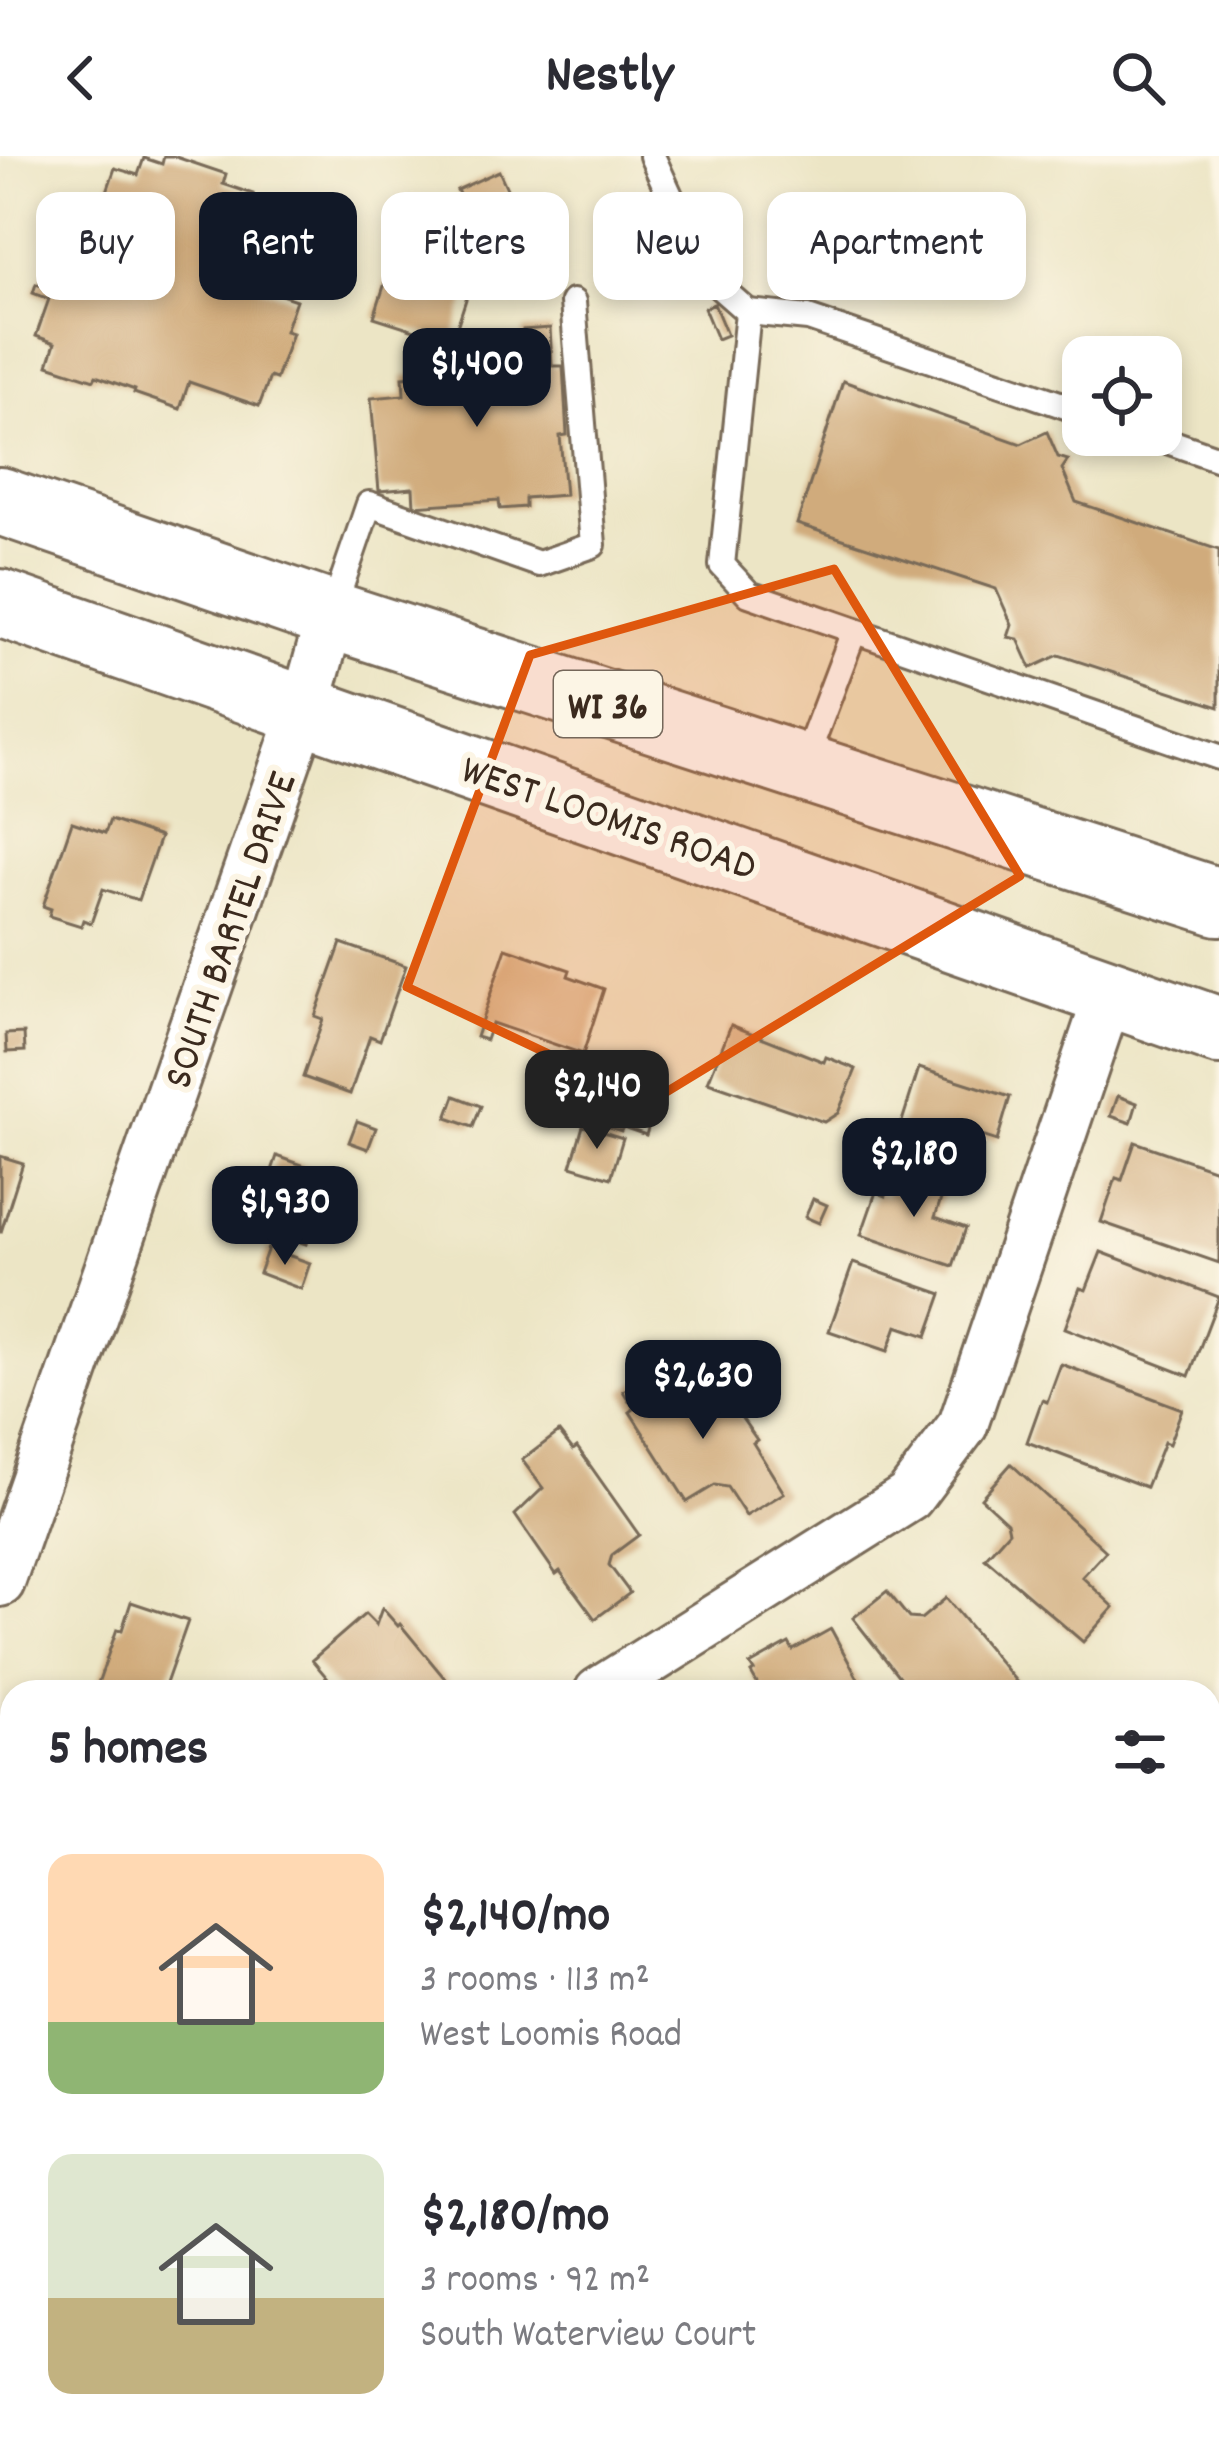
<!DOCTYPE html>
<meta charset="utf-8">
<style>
body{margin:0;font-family:Dekko,sans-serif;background:#f2f2f3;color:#2b2b33;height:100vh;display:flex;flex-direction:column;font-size:45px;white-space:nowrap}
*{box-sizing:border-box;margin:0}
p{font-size:39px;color:#7c7c81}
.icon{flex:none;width:66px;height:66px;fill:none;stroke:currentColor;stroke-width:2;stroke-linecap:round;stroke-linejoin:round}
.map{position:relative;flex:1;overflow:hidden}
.panel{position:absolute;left:0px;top:1524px;width:1221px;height:768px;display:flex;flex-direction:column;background:#fff;border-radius:36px 36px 0 0;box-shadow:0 6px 18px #0003}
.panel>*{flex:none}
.guide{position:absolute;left:36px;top:36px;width:1149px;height:108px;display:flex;gap:24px}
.buttons{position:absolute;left:1062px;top:180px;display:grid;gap:24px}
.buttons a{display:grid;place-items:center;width:120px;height:120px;border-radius:24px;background:#fff;box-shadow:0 6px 18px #0003;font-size:60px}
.price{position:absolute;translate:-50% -102px;padding:0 27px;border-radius:24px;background:#111827;color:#fff;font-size:39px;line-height:78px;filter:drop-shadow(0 3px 6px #0008)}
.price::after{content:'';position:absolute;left:50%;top:72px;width:36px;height:27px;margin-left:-18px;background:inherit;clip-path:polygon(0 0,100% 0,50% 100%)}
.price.selected{background:#222;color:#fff}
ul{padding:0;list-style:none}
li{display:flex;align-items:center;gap:36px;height:300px;padding:0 48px}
li span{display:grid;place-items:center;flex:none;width:336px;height:240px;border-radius:24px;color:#555}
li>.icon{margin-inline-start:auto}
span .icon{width:144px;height:144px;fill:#fffc;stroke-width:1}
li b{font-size:51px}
h2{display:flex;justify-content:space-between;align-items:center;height:144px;padding:0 48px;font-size:51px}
.chip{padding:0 42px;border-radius:24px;background:#fff;box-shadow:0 6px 18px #0003;font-size:42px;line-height:108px}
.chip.selected{background:#111827;color:#fff}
header{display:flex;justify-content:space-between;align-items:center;height:156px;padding:0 48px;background:#fff;font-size:54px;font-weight:800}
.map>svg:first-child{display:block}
.green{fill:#aaca72;stroke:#727a48;stroke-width:3}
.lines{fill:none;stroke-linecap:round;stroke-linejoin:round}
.stream{stroke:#6ea9df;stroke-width:12}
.building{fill:#d0ab7b}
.lane-casing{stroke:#796b58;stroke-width:30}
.street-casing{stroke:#796b58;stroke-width:54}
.primary-casing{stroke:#796b58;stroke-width:72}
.lane{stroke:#fff;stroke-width:24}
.street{stroke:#fff;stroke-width:48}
.primary{stroke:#fff;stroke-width:66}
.marked{fill:#df570d;fill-opacity:0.2;stroke:#df570d;stroke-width:9;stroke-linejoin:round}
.labels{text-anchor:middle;stroke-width:12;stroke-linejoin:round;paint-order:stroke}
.shield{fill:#fcf5e5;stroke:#75675a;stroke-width:3}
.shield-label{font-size:39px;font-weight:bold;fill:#3b2a1e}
.street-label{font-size:42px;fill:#3b2a1e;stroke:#fcf5e5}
</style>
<header><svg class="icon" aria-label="back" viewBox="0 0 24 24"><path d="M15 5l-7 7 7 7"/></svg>Nestly<svg class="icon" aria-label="search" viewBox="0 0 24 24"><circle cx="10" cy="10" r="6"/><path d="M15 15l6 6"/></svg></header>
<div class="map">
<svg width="1219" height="2292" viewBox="0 0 1219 2292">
<rect width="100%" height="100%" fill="#fcf5e5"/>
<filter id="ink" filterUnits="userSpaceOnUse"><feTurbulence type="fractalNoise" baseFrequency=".00833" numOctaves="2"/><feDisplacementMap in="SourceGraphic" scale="24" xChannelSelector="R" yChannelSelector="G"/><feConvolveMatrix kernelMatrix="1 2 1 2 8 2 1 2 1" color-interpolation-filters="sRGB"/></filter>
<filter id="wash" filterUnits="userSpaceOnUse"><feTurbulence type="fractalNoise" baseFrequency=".004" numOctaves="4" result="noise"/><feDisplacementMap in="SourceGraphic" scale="48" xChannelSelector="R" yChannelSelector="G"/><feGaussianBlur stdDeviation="2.7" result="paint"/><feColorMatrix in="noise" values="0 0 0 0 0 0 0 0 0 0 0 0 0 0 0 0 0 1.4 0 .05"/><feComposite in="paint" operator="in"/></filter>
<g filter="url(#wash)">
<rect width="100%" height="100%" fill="#ece5c5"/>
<path class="green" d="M12,1960V2280H410L415,2292H0V1965Z"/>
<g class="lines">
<g class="stream">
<path d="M1209,1728L1219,1724"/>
<path d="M1209,1998L1219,1996"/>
<path d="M169,2292L176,2280"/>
</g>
</g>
<g id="blocks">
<g class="building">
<path d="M164,0H173L226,18L223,28L253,38L225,120L296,144L285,175L292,177L276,223L270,221L259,250L189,226L180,253L134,237L135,234L96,220L94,224L48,209L55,187L36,180L49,143L33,137L36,128L39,129L56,81L52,80L55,71L70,76L80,46L101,53L115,12L138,19L144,2L162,8Z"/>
<path d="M499,15L521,64L480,83L457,34Z"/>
<path d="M522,75L532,116L492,125L483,83Z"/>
<path d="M403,87L423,94L417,114L470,131L452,186L374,161L392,105L396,106Z"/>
<path d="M714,148L727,179L717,183L704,152Z"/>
<path d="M550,172L552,210H563L567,279L560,280L565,339L525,342V351L500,353L499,344L414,350L413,332L379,335L371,242L404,239L403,221L471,216L470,198L520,194L523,174Z"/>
<path d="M843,225L1021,288L1047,276L1058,301L1068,304L1062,313L1076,346L1219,394V551L1059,499L1031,512L1018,483L1008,481L1012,469L996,433L797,368Z"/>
<path d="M110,664L160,681L138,744L103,733L91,767L83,764L81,770L49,760L51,753L43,750L72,666L105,677Z"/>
<path d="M341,787L406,810L380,884L370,880L350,938L303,921L323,863L315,860Z"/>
<path d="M506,792L570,814L568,820L604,833L583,898L492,867L486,884L476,881Z"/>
<path d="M731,869L824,906L826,901L856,913L838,957L824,966L708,926Z"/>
<path d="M24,877L25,895L7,896L6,878Z"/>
<path d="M919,912L1010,941L997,985L963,974L956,996L898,978Z"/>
<path d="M597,922L636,934L633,944L655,951L646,979L623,971L621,975L584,963Z"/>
<path d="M455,940L481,950L473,971L447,962Z"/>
<path d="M1118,940L1137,947L1131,967L1111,960Z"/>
<path d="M357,965L376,972L368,993L349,986Z"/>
<path d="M583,970L623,982L611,1022L571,1010Z"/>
<path d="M1135,986L1219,1015V1107L1101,1066L1116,1022L1122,1024Z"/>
<path d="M0,1000L23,1007L1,1076H0Z"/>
<path d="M277,1000L330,1019L306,1088L253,1070Z"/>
<path d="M894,1014L945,1031L935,1061L966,1072L953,1110L861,1079L876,1036L886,1040Z"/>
<path d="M813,1043L827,1049L819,1067L805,1061Z"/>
<path d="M268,1092L310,1107L301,1133L259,1117Z"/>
<path d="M1101,1096L1219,1141L1189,1220L1065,1172L1080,1132L1086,1134Z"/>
<path d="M853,1107L942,1138L927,1180L897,1170L888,1195L829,1175Z"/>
<path d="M1061,1208L1182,1253L1169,1288L1164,1286L1146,1331L1027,1286L1042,1244L1047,1246Z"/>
<path d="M658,1213L678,1245L701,1231L703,1234L717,1227L757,1284L753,1287L784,1337L746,1360L727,1331L715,1329L687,1346L630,1256L634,1253L623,1235Z"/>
<path d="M559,1276L573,1294L577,1291L639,1379L612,1399L609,1409L630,1437L595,1463L560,1415L556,1418L515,1359L543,1332L522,1304Z"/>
<path d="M1011,1308L1106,1395L1082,1421L1114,1451L1083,1486L985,1402L1009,1375L1007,1366L981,1342Z"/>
<path d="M887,1435L909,1462L921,1463L946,1442L1025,1536H911L853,1462Z"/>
<path d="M131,1446L188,1465L163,1536H100L102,1531L97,1530L117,1473L122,1474Z"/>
<path d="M382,1452L398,1470L400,1468L456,1536H339L312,1504L365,1458L376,1469Z"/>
<path d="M831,1473L865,1536H762L751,1517L754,1515L750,1509L789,1487L793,1494Z"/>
<path d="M11,1902L12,1924L5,1927L0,1915V1907Z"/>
<path d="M927,2280H966L938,2292H932Z"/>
</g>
</g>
</g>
<g filter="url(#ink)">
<use href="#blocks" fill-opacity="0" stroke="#796b58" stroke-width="3"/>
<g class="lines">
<defs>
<g id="lane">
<path d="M652,0L706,119L748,156L722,409L749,438L1219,601"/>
<path d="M748,156L808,162L1083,256"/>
<path d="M1150,279L1219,303"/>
<path d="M332,456L369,348L539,408L593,389L573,146"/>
<path d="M804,607L854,475"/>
</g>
<g id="street">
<path d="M0,1426L305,551L331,459"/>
<path d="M599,1536L909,1341L963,1269L1109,838"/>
</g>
<g id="primary">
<path d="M0,345L331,459L1219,746"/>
<path d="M0,447L1219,875"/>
</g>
</defs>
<use href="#lane" class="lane-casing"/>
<use href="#street" class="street-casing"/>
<use href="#primary" class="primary-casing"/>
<use href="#lane" class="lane"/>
<use href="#street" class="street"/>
<use href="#primary" class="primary"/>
</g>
</g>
<path class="marked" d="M834,413L1020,720L650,946L407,831L530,499Z"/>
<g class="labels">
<rect class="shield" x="554" y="515" width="108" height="66" rx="9"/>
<g class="shield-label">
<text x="608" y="562">WI 36</text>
</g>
<g class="street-label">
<text transform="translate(610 659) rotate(19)" y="15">WEST LOOMIS ROAD</text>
<text transform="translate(227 773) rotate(-71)" y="15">SOUTH BARTEL DRIVE</text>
</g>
</g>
</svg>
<div class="buttons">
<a><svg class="icon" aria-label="locate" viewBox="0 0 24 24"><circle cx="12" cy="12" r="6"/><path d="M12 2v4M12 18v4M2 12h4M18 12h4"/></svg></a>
</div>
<b class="price" style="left:477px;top:274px">$1,400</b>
<b class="price selected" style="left:597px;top:996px">$2,140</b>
<b class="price" style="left:914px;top:1064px">$2,180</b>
<b class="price" style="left:285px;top:1112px">$1,930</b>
<b class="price" style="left:703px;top:1286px">$2,630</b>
<div class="guide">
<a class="chip">Buy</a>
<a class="chip selected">Rent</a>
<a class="chip">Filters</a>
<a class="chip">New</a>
<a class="chip">Apartment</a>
</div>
<section class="panel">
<h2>5 homes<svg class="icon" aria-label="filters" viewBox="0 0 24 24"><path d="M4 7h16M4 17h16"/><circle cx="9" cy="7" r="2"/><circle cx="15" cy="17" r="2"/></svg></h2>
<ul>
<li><span style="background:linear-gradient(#ffd9b3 70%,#8fb573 0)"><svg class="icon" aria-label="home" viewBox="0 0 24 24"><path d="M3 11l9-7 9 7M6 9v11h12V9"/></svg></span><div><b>$2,140/mo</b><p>3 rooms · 113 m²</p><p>West Loomis Road</p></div></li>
<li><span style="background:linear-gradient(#dfe7d0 60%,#c2b280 0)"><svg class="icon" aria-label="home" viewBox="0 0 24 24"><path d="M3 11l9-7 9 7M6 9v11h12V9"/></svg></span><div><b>$2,180/mo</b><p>3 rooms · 92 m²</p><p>South Waterview Court</p></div></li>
</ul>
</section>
</div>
